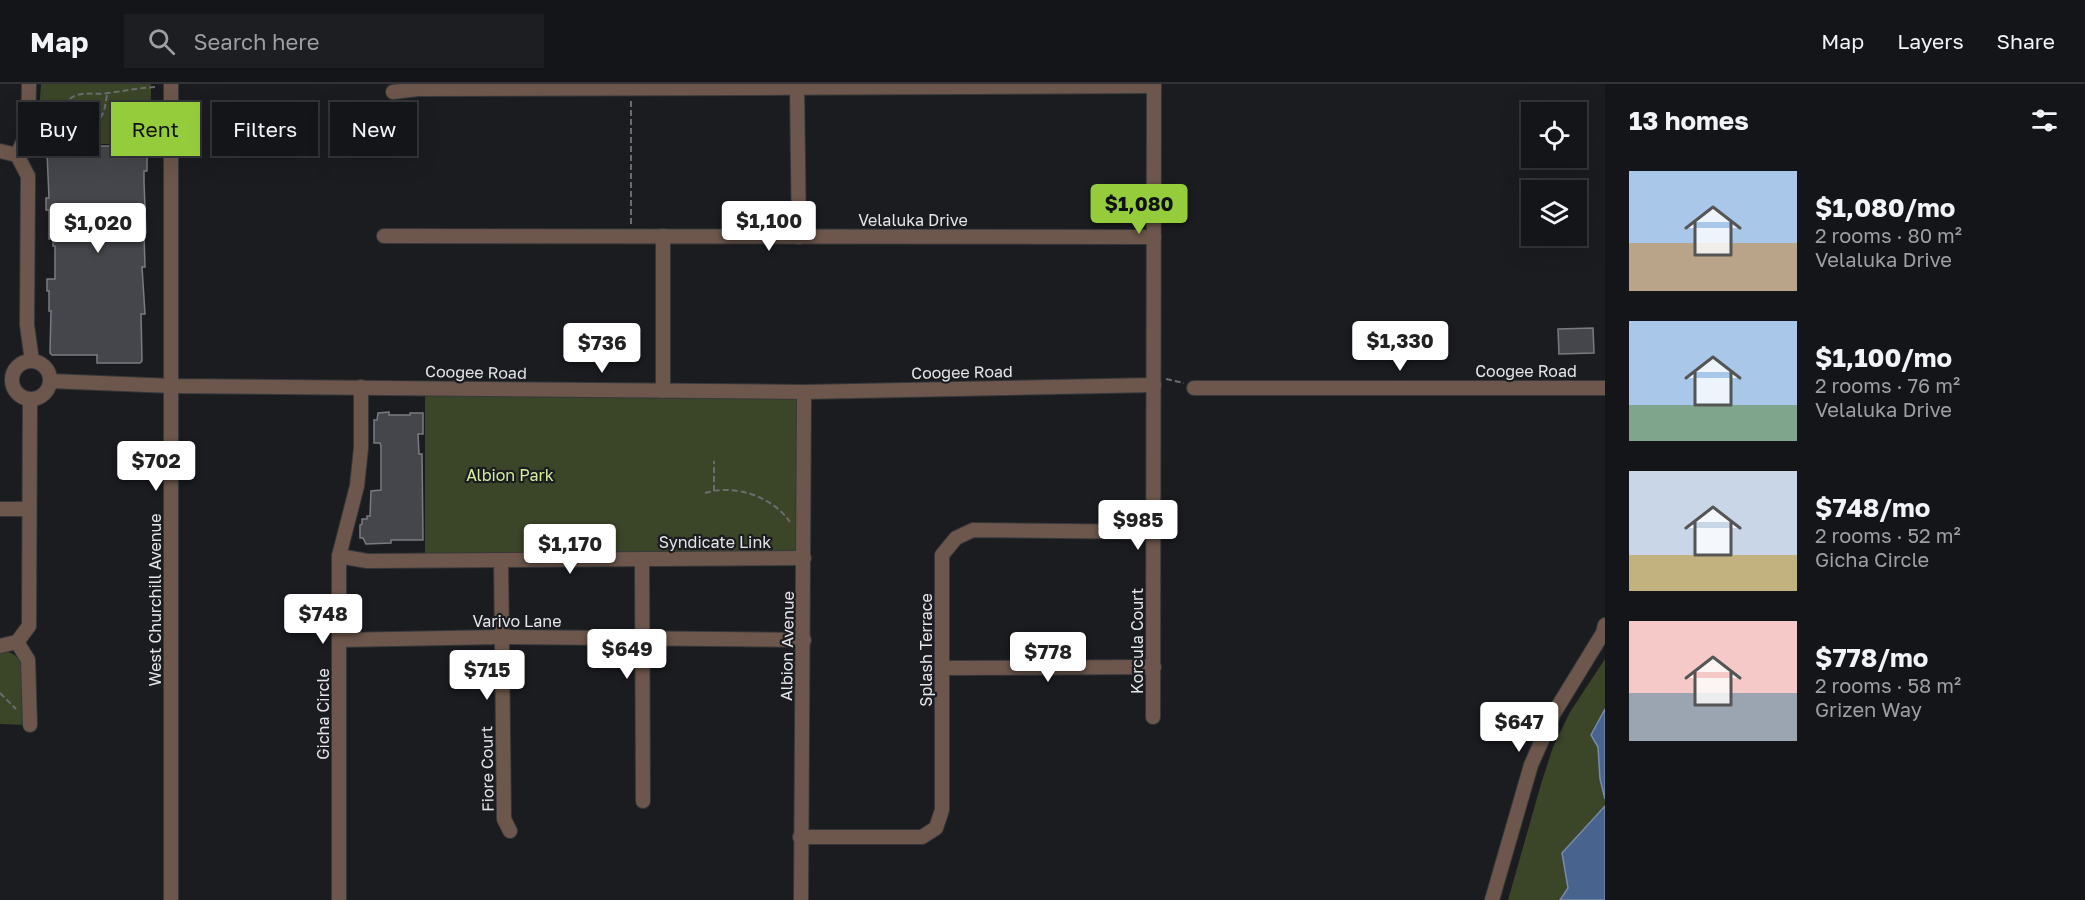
<!DOCTYPE html>
<meta charset="utf-8">
<style>
body{margin:0;font-family:"Golos Text",sans-serif;background:#1d1e21;color:#f1f3f6;height:100vh;display:flex;flex-direction:column;font-size:22px;white-space:nowrap}
*{box-sizing:border-box;margin:0}
p{font-size:20px;color:#9d9fa2}
.icon{flex:none;width:33px;height:33px;fill:none;stroke:currentColor;stroke-width:2;stroke-linecap:round;stroke-linejoin:round}
.map{position:relative;flex:1;overflow:hidden}
.sheet{display:flex;flex-direction:column;background:#141518;width:480px}
.sheet>*{flex:none}
.top-card{position:absolute;left:18px;top:18px;width:570px;height:54px;display:flex;gap:12px}
.tools{position:absolute;left:1521px;top:18px;display:grid;gap:12px}
.tools a{display:grid;place-items:center;width:66px;height:66px;border-radius:0px;background:#141518;box-shadow:0 6px 24px #0002,0 0 0 2px #333437;font-size:30px}
.price{position:absolute;translate:-50% -51px;padding:0 14px;border-radius:6px;background:#fff;color:#222;font-size:20px;line-height:39px;filter:drop-shadow(0 2px 3px #0008)}
.price::after{content:'';position:absolute;left:50%;top:36px;width:18px;height:14px;margin-left:-9px;background:inherit;clip-path:polygon(0 0,100% 0,50% 100%)}
.price.active{background:#95cc3b;color:#111}
ul{padding:0;list-style:none}
li{display:flex;align-items:center;gap:18px;height:150px;padding:0 24px}
li span{display:grid;place-items:center;flex:none;width:168px;height:120px;border-radius:0px;color:#555}
li>.icon{margin-inline-start:auto}
span .icon{width:72px;height:72px;fill:#fffc;stroke-width:1}
li b{font-size:26px}
h2{display:flex;justify-content:space-between;align-items:center;height:72px;padding:0 24px;font-size:26px}
.pill{padding:0 21px;border-radius:0px;background:#141518;box-shadow:0 6px 24px #0002,0 0 0 2px #333437;font-size:21px;line-height:54px}
.pill.active{background:#95cc3b;color:#111}
header{display:flex;align-items:center;gap:36px;box-sizing:border-box;height:84px;padding:0 30px;background:#141518;border-bottom:2px solid #333437}
header strong{font-size:28px}
nav{display:flex;gap:33px;margin-inline-start:auto;font-size:21px}
.search{width:420px;height:54px;background:#1d1e21;display:flex;align-items:center;gap:15px;box-sizing:border-box;padding:0 21px;border-radius:0px;color:#9d9fa2;font-size:22px}
main{display:flex;flex:1;min-height:0}
.map>svg:first-child{display:block}
.green{fill:#3b4527}
.water{fill:#49638f;stroke:#788aaa;stroke-width:1.5}
.building{fill:#45464b;stroke:#7a7b81;stroke-width:1.5}
.lines{fill:none;stroke-linecap:round;stroke-linejoin:round}
.minor-casing{stroke:#37383c;stroke-width:16}
.path{stroke:#6b6c6f;stroke-width:2;stroke-dasharray:6 3;stroke-linecap:butt}
.minor{stroke:#6d574c;stroke-width:14}
.labels{text-anchor:middle;stroke-width:4.5;stroke-linejoin:round;paint-order:stroke}
.street-label{font-size:16px;fill:#e4e5e8;stroke:#1b1c20}
.park-label{font-size:16px;fill:#d3ed9d;stroke:#1b1c20}
</style>
<header>
<strong>Map</strong>
<div class="search"><svg class="icon" aria-label="search" viewBox="0 0 24 24"><circle cx="10" cy="10" r="6"/><path d="M15 15l6 6"/></svg>Search here</div>
<nav><a>Map</a><a>Layers</a><a>Share</a></nav>
</header>
<main>
<div class="map">
<svg width="1605" height="816" viewBox="0 0 1605 816">
<rect width="100%" height="100%" fill="#1b1c20"/>
<g class="green">
<path d="M41,0H151V60H37Z"/>
<path d="M425,304L804,308V474L425,476Z"/>
<path d="M0,567C12,567 20,573 24,584L25,641L0,640Z"/>
<path d="M1605,575V816H1508L1541,700L1553,663L1570,628Z"/>
</g>
<g class="water">
<path d="M1605,625V715L1600,695L1598,663L1591,651Z"/>
<path d="M1605,722V816H1560L1568,804L1562,769Z"/>
</g>
<g class="building">
<path d="M100,62H144V72H147V87H144V98L146,149H144L145,183H142L145,230H141L142,277L140,279H97V271H52L50,269L51,227H49V207H47V195H55V162H53V155H49V126H46V114H49L47,69H59V71L63,72H100Z"/>
<path d="M1593,244L1594,269L1559,270L1558,245Z"/>
<path d="M389,328V331H410V329H423V350H418L419,370H422L423,456H391V459L366,460L363,454H360V441L362,440V435H367V432H370L371,407L381,406V362L380,359H374V336H377L378,329Z"/>
</g>
<g class="lines">
<defs>
<g id="minor">
<path d="M171,0V816"/>
<path d="M797,3L799,153"/>
<path d="M393,8L418,5C663,4 909,4 1154,2"/>
<path d="M0,67L17,71L28,92L27,241L32,277"/>
<path d="M17,71L28,47L29,0"/>
<path d="M384,152L1154,153"/>
<circle cx="31" cy="296" r="19"/>
<path d="M50,297L172,302L804,308L1154,301"/>
<path d="M1194,304H1605"/>
<path d="M663,307V152"/>
<path d="M0,425H29"/>
<path d="M339,472L367,477L804,474"/>
<path d="M642,475L643,717"/>
<path d="M501,476L504,735L510,747"/>
<path d="M339,556L502,553L804,556"/>
<path d="M17,558L28,576L30,641"/>
<path d="M0,562L17,558L29,542L30,315"/>
<path d="M942,584L1154,583"/>
<path d="M1153,633L1154,0"/>
<path d="M800,753H922L936,744L942,726V471L956,454L973,446L1154,448"/>
<path d="M339,816V472L357,402L361,364V303"/>
<path d="M801,816L804,308"/>
<path d="M1492,816L1531,681L1554,629L1603,549L1605,541"/>
</g>
</defs>
<use href="#minor" class="minor-casing"/>
<g class="path">
<path d="M631,17V140"/>
<path d="M51,41C70,48 93,51 103,29C106,23 105,16 108,9"/>
<path d="M40,48C57,38 55,29 67,17C80,5 93,12 108,9C124,7 138,4 155,3"/>
<path d="M1166,295L1184,299"/>
<path d="M714,407V377"/>
<path d="M705,409C735,400 772,412 790,438"/>
<path d="M0,609L16,625"/>
</g>
<use href="#minor" class="minor"/>
</g>
<g class="labels">
<g class="street-label">
<text x="913" y="142">Velaluka Drive</text>
<text x="1526" y="293">Coogee Road</text>
<text transform="translate(476 288) rotate(1)" y="6">Coogee Road</text>
<text transform="translate(962 288) rotate(-1)" y="6">Coogee Road</text>
<text x="715" y="464">Syndicate Link</text>
<text transform="translate(155 516) rotate(-90)" y="6">West Churchill Avenue</text>
<text x="517" y="543">Varivo Lane</text>
<text transform="translate(1137 557) rotate(-90)" y="6">Korcula Court</text>
<text transform="translate(787 562) rotate(-89)" y="6">Albion Avenue</text>
<text transform="translate(926 566) rotate(-90)" y="6">Splash Terrace</text>
<text transform="translate(323 630) rotate(-90)" y="6">Gicha Circle</text>
<text transform="translate(487 685) rotate(-91)" y="6">Fiore Court</text>
</g>
<g class="park-label">
<text x="510" y="397">Albion Park</text>
</g>
</g>
</svg>
<div class="tools">
<a><svg class="icon" aria-label="locate" viewBox="0 0 24 24"><circle cx="12" cy="12" r="6"/><path d="M12 2v4M12 18v4M2 12h4M18 12h4"/></svg></a>
<a><svg class="icon" aria-label="layers" viewBox="0 0 24 24"><path d="M12 4l9 5-9 5-9-5zM3 14l9 5 9-5"/></svg></a>
</div>
<b class="price active" style="left:1139px;top:151px">$1,080</b>
<b class="price" style="left:769px;top:168px">$1,100</b>
<b class="price" style="left:98px;top:170px">$1,020</b>
<b class="price" style="left:1400px;top:288px">$1,330</b>
<b class="price" style="left:602px;top:290px">$736</b>
<b class="price" style="left:156px;top:408px">$702</b>
<b class="price" style="left:1138px;top:467px">$985</b>
<b class="price" style="left:570px;top:491px">$1,170</b>
<b class="price" style="left:323px;top:561px">$748</b>
<b class="price" style="left:627px;top:596px">$649</b>
<b class="price" style="left:1048px;top:599px">$778</b>
<b class="price" style="left:487px;top:617px">$715</b>
<b class="price" style="left:1519px;top:669px">$647</b>
<div class="top-card">
<a class="pill">Buy</a>
<a class="pill active">Rent</a>
<a class="pill">Filters</a>
<a class="pill">New</a>
</div>
</div>
<section class="sheet">
<h2>13 homes<svg class="icon" aria-label="filters" viewBox="0 0 24 24"><path d="M4 7h16M4 17h16"/><circle cx="9" cy="7" r="2"/><circle cx="15" cy="17" r="2"/></svg></h2>
<ul>
<li><span style="background:linear-gradient(#a9c7e8 60%,#b9a48a 0)"><svg class="icon" aria-label="home" viewBox="0 0 24 24"><path d="M3 11l9-7 9 7M6 9v11h12V9"/></svg></span><div><b>$1,080/mo</b><p>2 rooms · 80 m²</p><p>Velaluka Drive</p></div></li>
<li><span style="background:linear-gradient(#a9c7e8 70%,#7fa58c 0)"><svg class="icon" aria-label="home" viewBox="0 0 24 24"><path d="M3 11l9-7 9 7M6 9v11h12V9"/></svg></span><div><b>$1,100/mo</b><p>2 rooms · 76 m²</p><p>Velaluka Drive</p></div></li>
<li><span style="background:linear-gradient(#c9d6e8 70%,#c2b280 0)"><svg class="icon" aria-label="home" viewBox="0 0 24 24"><path d="M3 11l9-7 9 7M6 9v11h12V9"/></svg></span><div><b>$748/mo</b><p>2 rooms · 52 m²</p><p>Gicha Circle</p></div></li>
<li><span style="background:linear-gradient(#f6c9c9 60%,#9aa5b1 0)"><svg class="icon" aria-label="home" viewBox="0 0 24 24"><path d="M3 11l9-7 9 7M6 9v11h12V9"/></svg></span><div><b>$778/mo</b><p>2 rooms · 58 m²</p><p>Grizen Way</p></div></li>
</ul>
</section>
</main>
